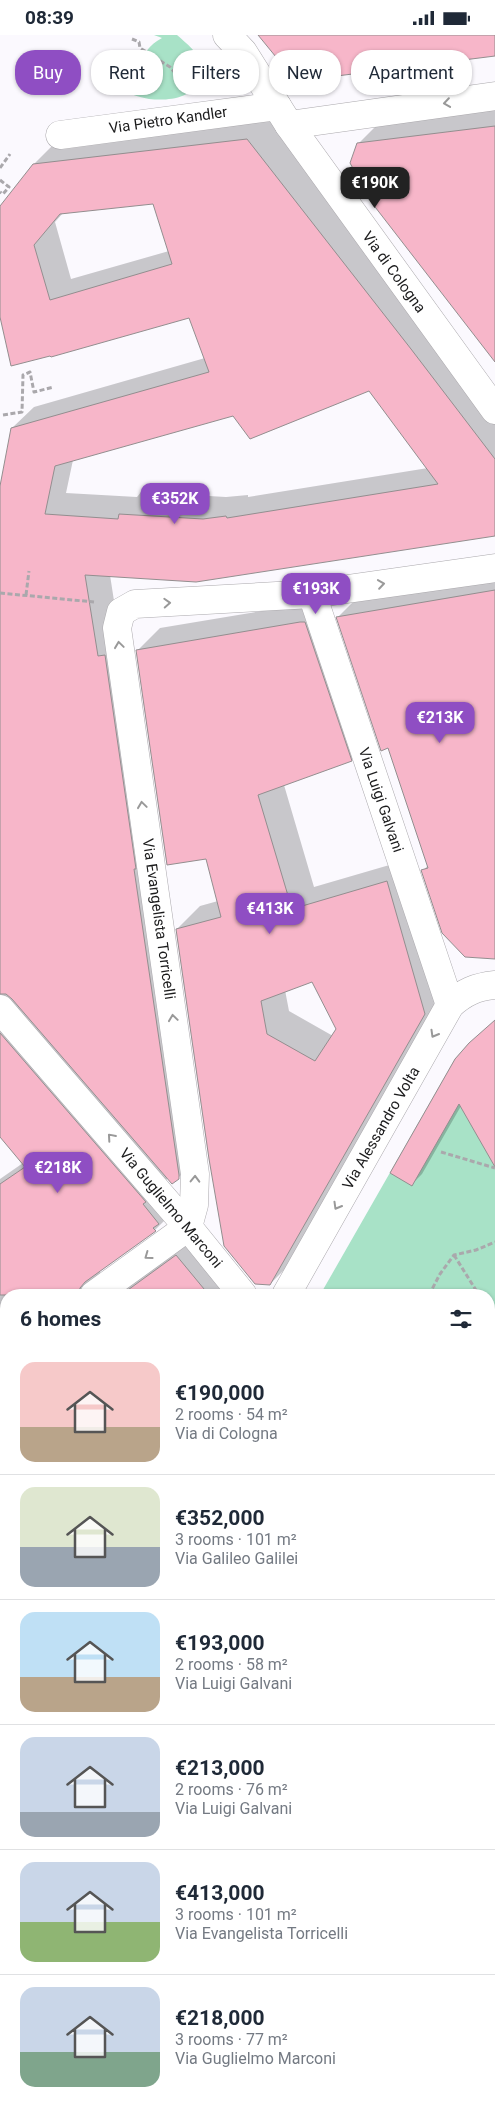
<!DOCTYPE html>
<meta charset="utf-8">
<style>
body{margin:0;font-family:Roboto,sans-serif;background:#f6f6f7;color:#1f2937;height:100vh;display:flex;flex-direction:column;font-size:19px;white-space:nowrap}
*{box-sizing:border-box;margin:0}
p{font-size:16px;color:#747a83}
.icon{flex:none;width:28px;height:28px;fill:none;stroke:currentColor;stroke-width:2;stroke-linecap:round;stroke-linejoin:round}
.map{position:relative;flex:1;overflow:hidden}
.drawer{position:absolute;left:0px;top:1254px;width:495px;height:821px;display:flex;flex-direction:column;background:#fff;border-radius:20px 20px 0 0;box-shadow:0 1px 4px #0004}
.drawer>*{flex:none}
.guide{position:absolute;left:15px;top:15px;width:465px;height:45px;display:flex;gap:10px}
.price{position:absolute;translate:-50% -42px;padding:0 11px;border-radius:10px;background:#8f4ec3;color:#fff;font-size:16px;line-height:32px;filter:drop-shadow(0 1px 2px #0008)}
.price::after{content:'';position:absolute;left:50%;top:30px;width:15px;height:11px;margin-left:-8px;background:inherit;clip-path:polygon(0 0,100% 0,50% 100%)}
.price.current{background:#222;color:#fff}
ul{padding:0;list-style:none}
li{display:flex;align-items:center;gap:15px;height:125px;padding:0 20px}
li+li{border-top:1px solid #e0e1e3}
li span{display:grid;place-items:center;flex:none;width:140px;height:100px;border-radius:15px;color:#555}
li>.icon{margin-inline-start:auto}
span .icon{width:60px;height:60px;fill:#fffc;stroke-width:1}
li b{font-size:21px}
h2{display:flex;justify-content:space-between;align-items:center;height:60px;padding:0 20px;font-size:21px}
.pill{padding:0 18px;border-radius:20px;background:#fff;box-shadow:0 1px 4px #0004;font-size:18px;line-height:45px}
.pill.current{background:#8f4ec3;color:#fff}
.status{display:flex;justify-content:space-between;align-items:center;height:35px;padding:0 25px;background:#fff;direction:ltr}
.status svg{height:14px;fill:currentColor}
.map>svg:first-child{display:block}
.green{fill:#a8e2c7}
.shadow{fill:#0003;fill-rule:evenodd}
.building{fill:#f7b6c9;stroke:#938e8f;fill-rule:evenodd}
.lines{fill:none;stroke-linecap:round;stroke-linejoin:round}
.street-casing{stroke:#aba9ad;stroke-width:29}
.secondary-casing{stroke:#aba9ad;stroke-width:29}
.path{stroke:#aaa8ac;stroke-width:3;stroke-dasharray:5 2.5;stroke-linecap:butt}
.street{stroke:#fff;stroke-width:28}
.secondary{stroke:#fff;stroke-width:28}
.oneway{stroke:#999}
.labels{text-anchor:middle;stroke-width:5;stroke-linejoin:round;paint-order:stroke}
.street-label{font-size:15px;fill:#1c1c1d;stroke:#fff}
</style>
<div class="status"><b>08:39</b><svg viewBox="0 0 49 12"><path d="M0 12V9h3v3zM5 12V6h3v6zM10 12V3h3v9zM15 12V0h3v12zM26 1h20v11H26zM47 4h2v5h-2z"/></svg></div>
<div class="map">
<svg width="495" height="2074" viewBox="0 0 495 2074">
<rect width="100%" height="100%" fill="#fbf9fe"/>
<g class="green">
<path d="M154,0H177C186,8 199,18 202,30C203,35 202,41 200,45C192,64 167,66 149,64C137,62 126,57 115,53L123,30L137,34C142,20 149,10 162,3Z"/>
<path d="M495,987V1514L489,1507V1260H320L455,1024L469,1008Z"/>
</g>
<g class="shadow">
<path d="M495,71V325L358,109L380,87Z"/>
<path d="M269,83L495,375V499L110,540L200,1121L178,1143H168L164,1147L176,1174L155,1195L100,1235V1239L103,1248L198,1199L249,1260H6V1656L0,1648V1144L23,1128L0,1100V458L12,393L34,372L205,323L190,282L0,278V174L34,129L56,107ZM154,167L169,216L71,244L55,187L63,178ZM369,355L428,433L248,462V460L226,462L141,457L137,462L66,458L73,425L233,380Z"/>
<path d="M495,537V922L423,836L428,830L389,711L338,582L360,560Z"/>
<path d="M328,565L374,702L351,725L284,750L314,852L410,824L448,955L293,1226L270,1249L177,894L200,871L218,866L207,822L137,616L160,593ZM313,945L337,994L333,1001L289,976L285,955Z"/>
<path d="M495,986V1101L461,1071L422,1139L412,1149Z"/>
<path d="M489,1545L495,1551V2074H478L474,2069H489Z"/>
<path d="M6,1708V1919L3,1921L0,1917V1712Z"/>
<path d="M2,1945L6,1949V2010L0,2015V1947Z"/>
<path d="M13,2069H424L428,2074H293L291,2072L287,2074H6Z"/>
</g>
<g class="building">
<path d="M258,0H495V21L305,45L285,33Z"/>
<path d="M495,91V327L372,168L350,128L357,108Z"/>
<path d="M247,104L411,314L495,424V501L196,547L85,540L98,621L105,620L136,834H134L179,1140V1144L172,1149L12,964L6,959H0V451L11,393L209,337L189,283L51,322L50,321L11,331L0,282V171L33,129ZM153,169L172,229L50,265L34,210L60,179ZM369,356L438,449L227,483L226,481L203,484L119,479L118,484L45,479L55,431L233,381L250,404Z"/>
<path d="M495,555V924L465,922L442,898L421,835L428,833L388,713L381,716L336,582Z"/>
<path d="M300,587H305L352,726L258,760L292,874L387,846L425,979L270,1250L255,1249L224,1211L209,1124L176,894L221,882L206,824L167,830L136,615ZM312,947L336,994L315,1026L267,999L261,966Z"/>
<path d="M495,985V1132L459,1069L412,1151L390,1138L455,1024L469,1008Z"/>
<path d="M0,998L146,1167L143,1169L159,1189L153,1193L156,1196L85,1247L80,1253L79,1260H0V1149L25,1132L0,1102Z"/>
<path d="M176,1220L209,1260H121Z"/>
</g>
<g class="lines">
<defs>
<g id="street">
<path d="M289,90L495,61"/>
<path d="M60,100L277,71"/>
<path d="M312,559L450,970"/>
<path d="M0,974L188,1192L243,1260"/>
<path d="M94,1260L188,1192L194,1170L195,1139L117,593L121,577L135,569L312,559L495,533"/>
<path d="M286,1260L450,970C464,957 476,952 495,950"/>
<path d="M0,1328L6,1324"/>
<path d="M0,1521L6,1529"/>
<path d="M489,1548L495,1555"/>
<path d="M0,1815L6,1811"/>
<path d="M415,2069L419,2074"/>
</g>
<path id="secondary" d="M227,0L243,17L289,90L495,375"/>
</defs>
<use href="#street" class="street-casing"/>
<use href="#secondary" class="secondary-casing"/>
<g class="path">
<path d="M132,4L139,7L140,13L170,32L187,52"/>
<path d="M0,133L10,119"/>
<path d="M0,145L9,152L3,159L0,157"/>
<path d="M3,380L22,377L23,340L30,337L34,357L54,352"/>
<path d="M0,558L94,567"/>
<path d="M26,560L29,536"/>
<path d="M441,1117L495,1133"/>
<path d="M454,1220L479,1260"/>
<path d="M429,1260L440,1239L454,1220L476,1215L495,1207"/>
<path d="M489,1276L495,1286"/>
<path d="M489,1399L495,1397"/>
<path d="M489,1423L495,1431"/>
</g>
<use href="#street" class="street"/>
<use href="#secondary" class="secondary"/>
</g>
<defs><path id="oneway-chevron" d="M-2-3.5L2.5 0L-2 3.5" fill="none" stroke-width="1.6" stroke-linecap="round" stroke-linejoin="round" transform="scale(1.25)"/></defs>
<g class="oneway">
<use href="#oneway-chevron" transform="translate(447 68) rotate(172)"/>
<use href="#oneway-chevron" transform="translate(381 549) rotate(-8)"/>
<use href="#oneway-chevron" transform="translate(167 568) rotate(-3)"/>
<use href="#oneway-chevron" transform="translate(119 610) rotate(-98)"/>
<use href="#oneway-chevron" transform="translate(142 770) rotate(-98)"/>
<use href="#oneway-chevron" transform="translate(173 983) rotate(-98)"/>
<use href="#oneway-chevron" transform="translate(434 999) rotate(120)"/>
<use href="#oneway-chevron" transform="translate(111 1102) rotate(-131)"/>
<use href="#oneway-chevron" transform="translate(195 1144) rotate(-89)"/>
<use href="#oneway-chevron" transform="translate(337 1171) rotate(120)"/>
<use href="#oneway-chevron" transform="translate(148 1221) rotate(144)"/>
</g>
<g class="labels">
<g class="street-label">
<text transform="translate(168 85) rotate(-8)" y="5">Via Pietro Kandler</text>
<text transform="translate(394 237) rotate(54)" y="5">Via di Cologna</text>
<text transform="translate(381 765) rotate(71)" y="5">Via Luigi Galvani</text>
<text transform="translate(159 884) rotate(82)" y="5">Via Evangelista Torricelli</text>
<text transform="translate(381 1093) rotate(-60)" y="5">Via Alessandro Volta</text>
<text transform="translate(171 1173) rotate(50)" y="5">Via Guglielmo Marconi</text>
</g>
</g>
</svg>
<b class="price current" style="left:375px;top:174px">€190K</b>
<b class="price" style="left:175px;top:490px">€352K</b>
<b class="price" style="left:316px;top:580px">€193K</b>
<b class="price" style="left:440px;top:709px">€213K</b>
<b class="price" style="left:270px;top:900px">€413K</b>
<b class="price" style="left:58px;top:1159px">€218K</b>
<div class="guide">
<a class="pill current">Buy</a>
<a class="pill">Rent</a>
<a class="pill">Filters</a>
<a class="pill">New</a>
<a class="pill">Apartment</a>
</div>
<section class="drawer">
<h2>6 homes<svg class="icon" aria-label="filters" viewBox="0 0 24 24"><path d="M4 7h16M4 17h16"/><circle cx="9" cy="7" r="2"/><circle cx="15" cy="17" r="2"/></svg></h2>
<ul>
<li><span style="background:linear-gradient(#f6c9c9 65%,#b9a48a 0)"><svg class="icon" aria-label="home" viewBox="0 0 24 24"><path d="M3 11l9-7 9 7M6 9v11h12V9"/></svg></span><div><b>€190,000</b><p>2 rooms · 54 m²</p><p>Via di Cologna</p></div></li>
<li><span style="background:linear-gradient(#dfe7d0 60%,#9aa5b1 0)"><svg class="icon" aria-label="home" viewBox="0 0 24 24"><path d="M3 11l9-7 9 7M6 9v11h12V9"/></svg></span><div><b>€352,000</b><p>3 rooms · 101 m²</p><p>Via Galileo Galilei</p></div></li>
<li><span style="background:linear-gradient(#bfe0f5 65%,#b9a48a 0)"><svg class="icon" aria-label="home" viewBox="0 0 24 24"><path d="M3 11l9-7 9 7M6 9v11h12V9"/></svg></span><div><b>€193,000</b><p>2 rooms · 58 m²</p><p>Via Luigi Galvani</p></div></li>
<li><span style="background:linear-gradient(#c9d6e8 75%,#9aa5b1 0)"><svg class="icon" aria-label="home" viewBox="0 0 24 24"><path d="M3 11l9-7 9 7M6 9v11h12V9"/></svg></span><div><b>€213,000</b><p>2 rooms · 76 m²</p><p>Via Luigi Galvani</p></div></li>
<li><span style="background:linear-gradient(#c9d6e8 60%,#8fb573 0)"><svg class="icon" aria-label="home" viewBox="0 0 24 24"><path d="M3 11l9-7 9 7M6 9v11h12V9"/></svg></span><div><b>€413,000</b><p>3 rooms · 101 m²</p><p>Via Evangelista Torricelli</p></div></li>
<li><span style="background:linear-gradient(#c9d6e8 65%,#7fa58c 0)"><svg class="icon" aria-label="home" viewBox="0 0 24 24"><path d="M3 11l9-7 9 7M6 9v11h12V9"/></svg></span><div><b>€218,000</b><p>3 rooms · 77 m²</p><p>Via Guglielmo Marconi</p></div></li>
</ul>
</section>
</div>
